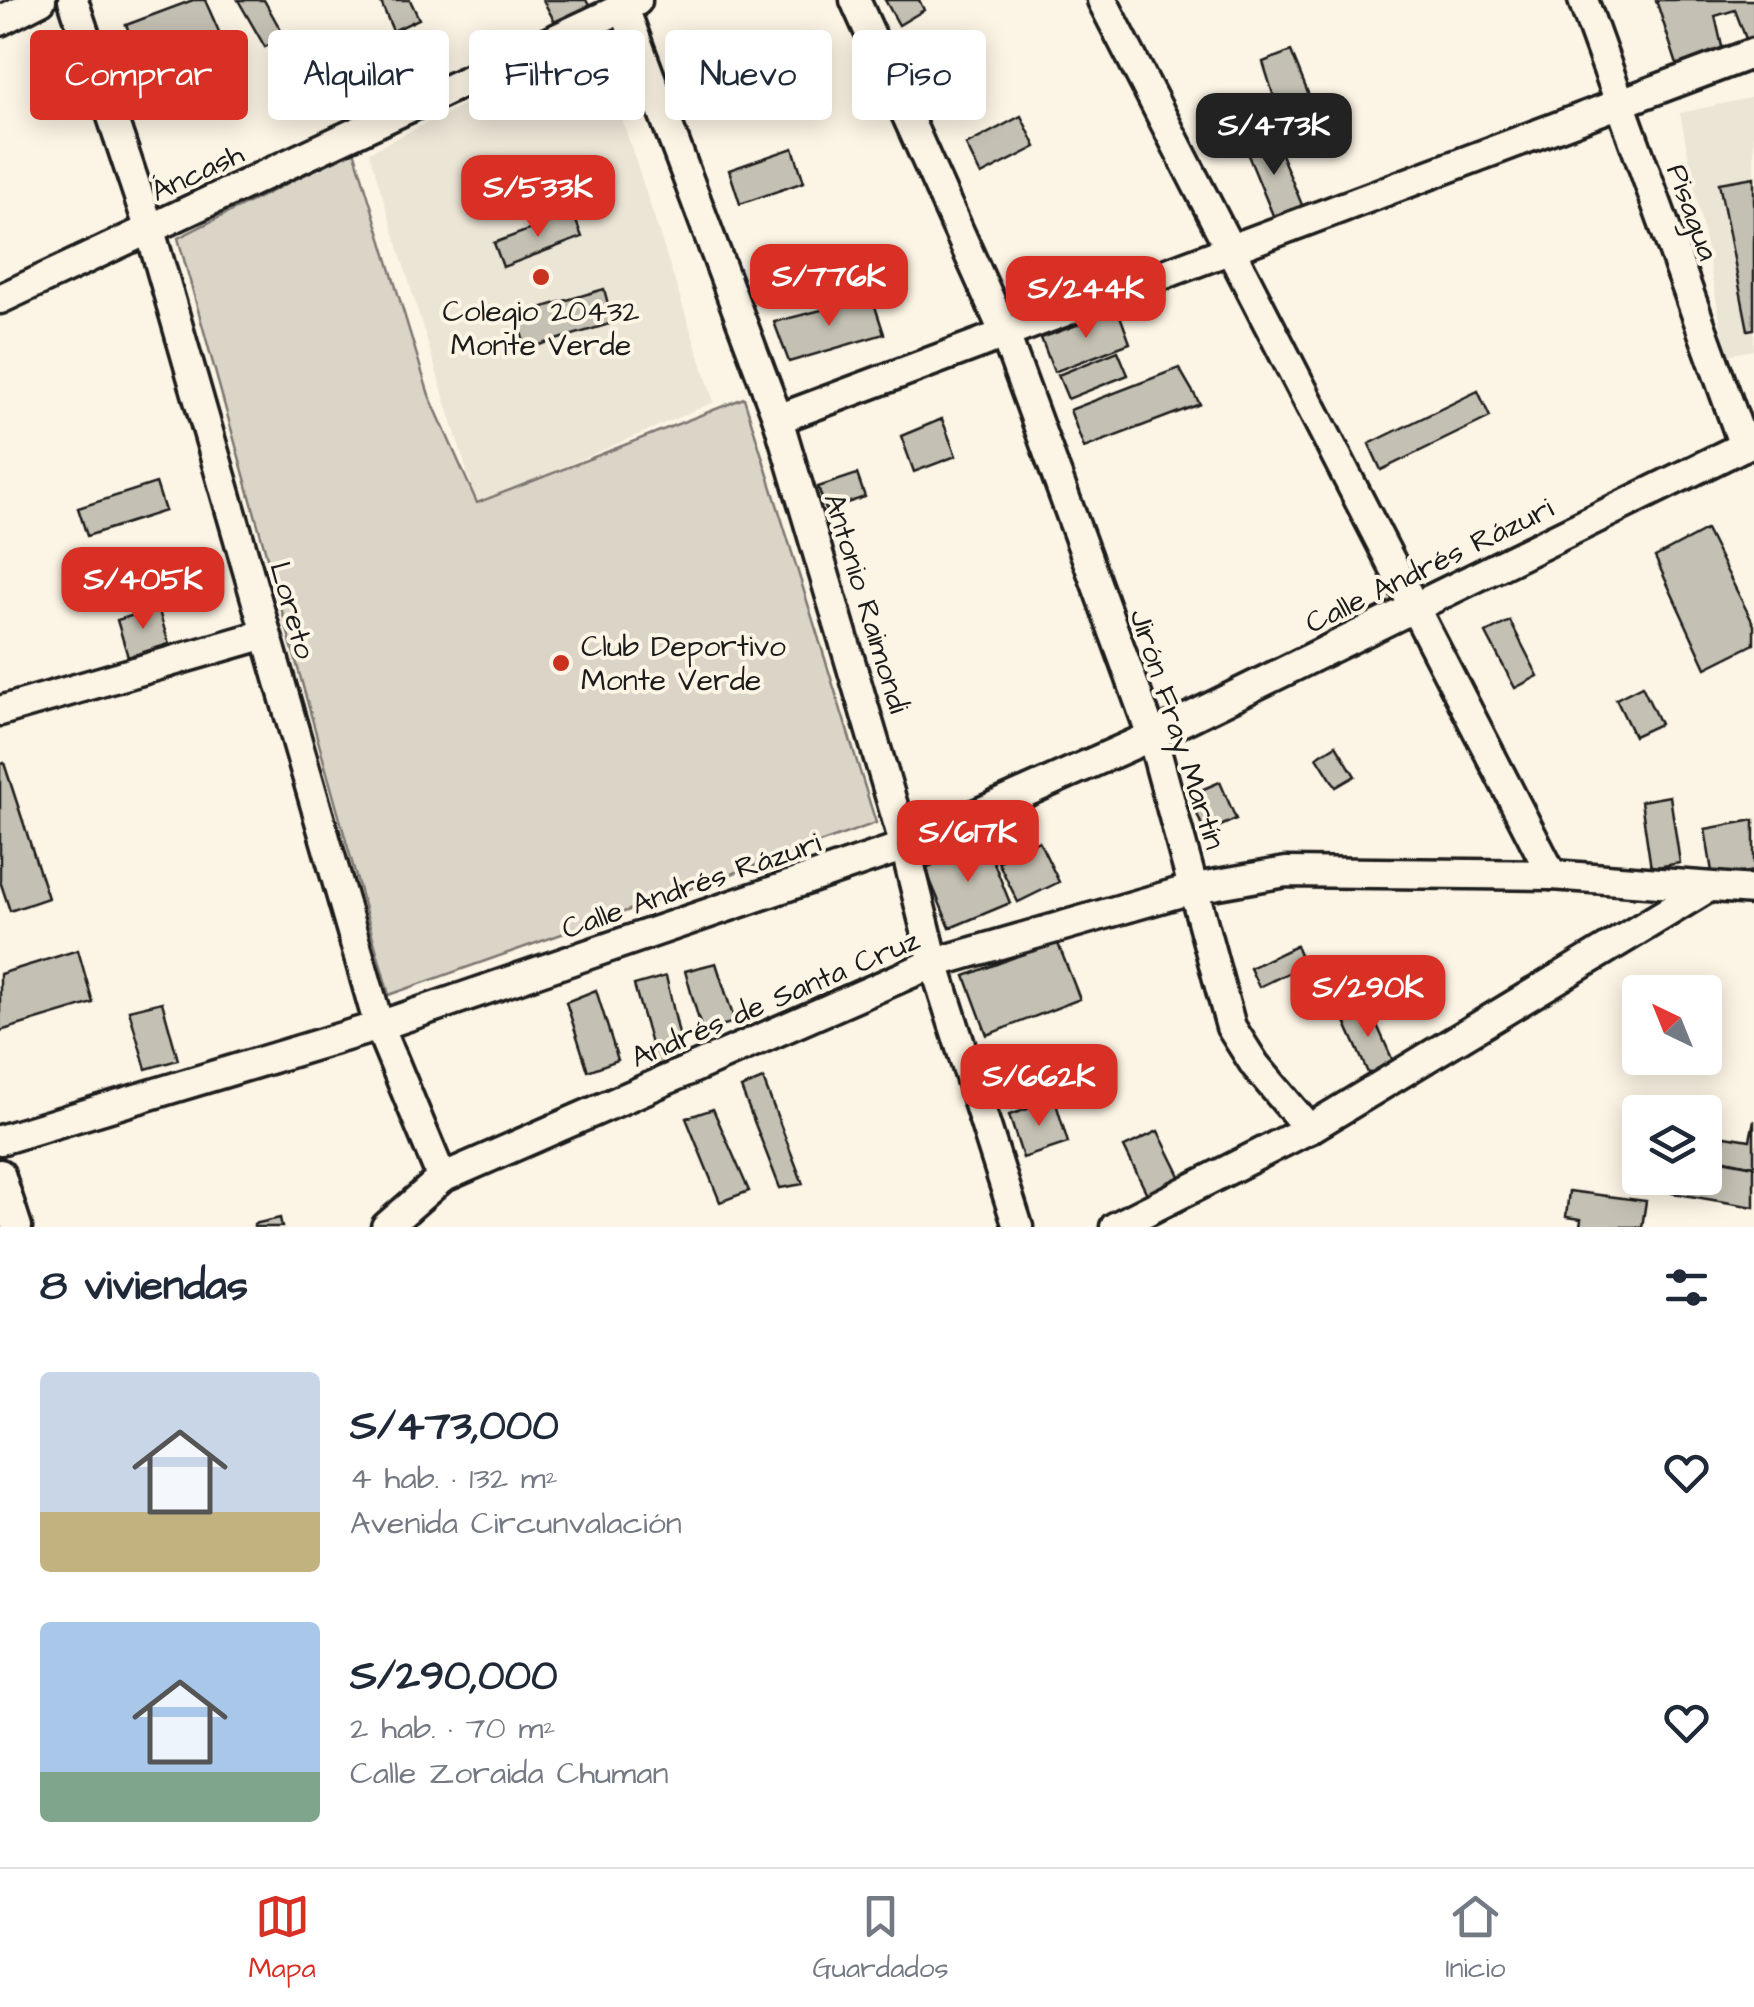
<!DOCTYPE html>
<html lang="es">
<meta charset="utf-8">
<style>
body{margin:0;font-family:"Architects Daughter",sans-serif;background:#f6f6f7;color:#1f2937;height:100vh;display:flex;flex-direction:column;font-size:38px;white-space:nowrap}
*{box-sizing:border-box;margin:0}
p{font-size:32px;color:#747a83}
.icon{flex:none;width:55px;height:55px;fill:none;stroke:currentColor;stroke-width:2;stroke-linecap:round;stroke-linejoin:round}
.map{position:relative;height:1227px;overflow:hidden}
.panel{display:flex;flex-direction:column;background:#fff;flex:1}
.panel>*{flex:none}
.top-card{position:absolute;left:30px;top:30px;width:1000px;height:90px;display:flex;gap:20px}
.needle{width:65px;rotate:317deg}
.tools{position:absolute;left:1622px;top:975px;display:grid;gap:20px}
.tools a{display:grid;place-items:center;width:100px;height:100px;border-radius:10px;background:#fff;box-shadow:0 5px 25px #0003;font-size:50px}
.price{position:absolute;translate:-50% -85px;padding:0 22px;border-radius:20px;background:#d93025;color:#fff;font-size:32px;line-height:65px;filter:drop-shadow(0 2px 5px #0008)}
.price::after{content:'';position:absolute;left:50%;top:60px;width:30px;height:22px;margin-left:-15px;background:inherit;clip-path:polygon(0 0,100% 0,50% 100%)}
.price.selected{background:#222;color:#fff}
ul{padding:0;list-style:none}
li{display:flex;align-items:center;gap:30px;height:250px;padding:0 40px}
li span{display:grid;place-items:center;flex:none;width:280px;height:200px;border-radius:10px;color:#555}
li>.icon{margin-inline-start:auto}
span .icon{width:120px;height:120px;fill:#fffc;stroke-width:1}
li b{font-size:42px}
h2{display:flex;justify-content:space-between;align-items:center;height:120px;padding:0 40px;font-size:42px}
.chip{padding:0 35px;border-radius:10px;background:#fff;box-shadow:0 5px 25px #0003;font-size:35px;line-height:90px}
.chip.selected{background:#d93025;color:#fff}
.tab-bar{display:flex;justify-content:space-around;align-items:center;height:140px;border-top:2px solid #e0e1e3;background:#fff;font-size:28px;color:#747a83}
.tab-bar a{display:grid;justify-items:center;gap:5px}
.tab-bar .selected{color:#d93025}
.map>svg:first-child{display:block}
.built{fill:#ebe5d6}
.green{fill:#dbd5c8;stroke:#7c7872;stroke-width:2.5}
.building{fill:#c4c0b3;stroke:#1c1c1c;stroke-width:2.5}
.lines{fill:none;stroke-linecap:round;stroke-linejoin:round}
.minor-casing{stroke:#1c1c1c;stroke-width:35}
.minor{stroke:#fcf5e5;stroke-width:28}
.poi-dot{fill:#c8321e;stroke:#fcf5e5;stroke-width:4}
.labels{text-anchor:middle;stroke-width:8;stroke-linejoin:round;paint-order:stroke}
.street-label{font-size:30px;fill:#1c1c1c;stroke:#fcf5e5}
.poi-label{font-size:30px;fill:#1c1c1c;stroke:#fcf5e5}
</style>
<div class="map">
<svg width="1754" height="1227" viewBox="0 0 1754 1227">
<rect width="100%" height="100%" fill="#fcf5e5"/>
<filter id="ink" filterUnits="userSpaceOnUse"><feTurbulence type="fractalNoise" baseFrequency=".01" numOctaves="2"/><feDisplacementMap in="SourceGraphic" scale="20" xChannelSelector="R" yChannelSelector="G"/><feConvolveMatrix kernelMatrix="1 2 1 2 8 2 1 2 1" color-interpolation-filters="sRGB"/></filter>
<g filter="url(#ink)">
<g class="built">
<path d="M579,47L602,57L714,402L477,504L369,152L465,104L480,118L499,108L497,87Z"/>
<path d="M1754,97V350L1727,355L1680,113Z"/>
</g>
<path class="green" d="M354,150L429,395L477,503L744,398L876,823L389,995L178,238Z"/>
<g class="building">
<path d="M193,0H205L231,59L154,88L126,25Z"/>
<path d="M238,0H264L284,36L265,47Z"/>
<path d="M380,0H410L419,19L393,31Z"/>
<path d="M543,0H586L591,9L557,26Z"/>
<path d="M885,0H919L924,10L899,25Z"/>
<path d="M1656,0H1754V43L1748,44L1735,10L1715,16L1723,51L1677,65Z"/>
<path d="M1291,51L1316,113L1282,123L1263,62Z"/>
<path d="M1021,116L1036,147L981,175L966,145Z"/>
<path d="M1271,130L1305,212L1277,225L1243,143Z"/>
<path d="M793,148L804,182L740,204L729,170Z"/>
<path d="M1754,177V329L1748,330L1719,183Z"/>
<path d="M573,213L582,237L503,267L494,243Z"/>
<path d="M604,289L613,323L526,349L516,315Z"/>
<path d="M872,297L884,334L789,362L774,322Z"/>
<path d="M1118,310L1130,343L1054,372L1041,338Z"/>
<path d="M1118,351L1128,375L1068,399L1058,375Z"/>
<path d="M1179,368L1200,404L1084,448L1070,410Z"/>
<path d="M1478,391L1490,417L1381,470L1369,444Z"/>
<path d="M942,419L956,456L914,472L901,436Z"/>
<path d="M857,474L865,497L826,510L818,487Z"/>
<path d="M156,483L165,511L87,536L78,508Z"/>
<path d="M1706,530L1754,625V644L1706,668L1655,557Z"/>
<path d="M158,608L169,644L128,657L117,620Z"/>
<path d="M1510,621L1538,676L1515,688L1486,633Z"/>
<path d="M1642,686L1660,724L1634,736L1616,699Z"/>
<path d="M1336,745L1355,776L1336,787L1317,757Z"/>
<path d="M4,763L48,898L10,911L0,881V764Z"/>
<path d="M1220,782L1236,819L1205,833L1189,795Z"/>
<path d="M1670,796L1680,863L1651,868L1641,801Z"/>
<path d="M1754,820V871L1713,878L1705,829Z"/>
<path d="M1039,841L1059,882L1018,902L998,862Z"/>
<path d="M986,843L1010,903L950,928L925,868Z"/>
<path d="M1057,941L1080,999L987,1035L965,976Z"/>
<path d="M1296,946L1305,965L1259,987L1250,968Z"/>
<path d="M78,950L93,1003L0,1031V974Z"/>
<path d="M716,963L735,1022L702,1031L685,971Z"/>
<path d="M666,976L684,1057L657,1065L634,985Z"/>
<path d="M596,990L618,1060L588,1071L566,1002Z"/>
<path d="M1365,998L1397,1070L1372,1082L1340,1010Z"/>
<path d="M162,1002L178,1060L146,1069L129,1010Z"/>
<path d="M763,1079L803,1184L780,1188L741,1088Z"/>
<path d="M1055,1100L1068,1143L1023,1158L1009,1115Z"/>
<path d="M713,1109L749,1191L720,1202L686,1118Z"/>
<path d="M1754,1120V1166L1721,1159L1725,1136L1750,1140Z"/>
<path d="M1158,1131L1184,1184L1150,1200L1124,1147Z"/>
<path d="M1705,1157L1754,1166V1207L1672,1193L1675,1178H1705Z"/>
<path d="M1569,1191L1646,1201L1642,1227H1580L1581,1219L1566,1217Z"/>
<path d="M280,1218L282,1227H254V1224Z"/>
</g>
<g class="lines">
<defs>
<g id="minor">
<path d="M73,0L150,230L379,1026L442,1178"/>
<path d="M855,0L1005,334L1152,736L1231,1027L1255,1065L1309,1129"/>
<path d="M1102,0L1552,875"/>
<path d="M1583,0L1744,446"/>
<path d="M624,8L778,419L905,846L934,963L1018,1227"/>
<path d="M0,21L41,0"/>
<path d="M0,299L637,1"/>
<path d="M778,419L1754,53"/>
<path d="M0,711L266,634"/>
<path d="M0,1140L379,1026L905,846L1152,736L1754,441"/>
<path d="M0,1174L17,1227"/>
<path d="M386,1227L442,1178L934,963L1195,888L1286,872L1552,875L1754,890"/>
<path d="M1115,1227L1309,1129L1709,887"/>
</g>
</defs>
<use href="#minor" class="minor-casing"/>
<use href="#minor" class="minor"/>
</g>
</g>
<g class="poi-dot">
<circle cx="541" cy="277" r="10"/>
<circle cx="561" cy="663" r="10"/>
</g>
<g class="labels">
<g class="street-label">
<text transform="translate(197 172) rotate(-25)" y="10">Áncash</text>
<text transform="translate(1693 212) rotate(70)" y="10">Pisagua</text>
<text transform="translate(1429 565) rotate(-26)" y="10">Calle Andrés Rázuri</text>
<text transform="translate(867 603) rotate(73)" y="10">Antonio Raimondi</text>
<text transform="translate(293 610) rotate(74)" y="10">Loreto</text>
<text transform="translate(1178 729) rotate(72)" y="10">Jirón Fray Martín</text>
<text transform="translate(691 885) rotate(-19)" y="10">Calle Andrés Rázuri</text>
<text transform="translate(775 998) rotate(-23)" y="10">Andrés de Santa Cruz</text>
</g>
<g class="poi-label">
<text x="541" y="321">Colegio 20432<tspan x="541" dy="34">Monte Verde</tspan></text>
<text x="581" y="656" text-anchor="start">Club Deportivo<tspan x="581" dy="34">Monte Verde</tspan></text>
</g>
</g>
</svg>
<div class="tools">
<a><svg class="needle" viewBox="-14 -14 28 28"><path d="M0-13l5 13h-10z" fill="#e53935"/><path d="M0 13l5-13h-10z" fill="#747a83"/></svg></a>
<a><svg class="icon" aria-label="layers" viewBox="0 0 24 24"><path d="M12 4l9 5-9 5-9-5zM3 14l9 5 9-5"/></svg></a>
</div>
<b class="price selected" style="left:1274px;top:178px">S/473K</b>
<b class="price" style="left:538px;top:240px">S/533K</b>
<b class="price" style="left:829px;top:329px">S/776K</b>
<b class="price" style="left:1086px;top:341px">S/244K</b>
<b class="price" style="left:143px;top:632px">S/405K</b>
<b class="price" style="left:968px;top:885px">S/617K</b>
<b class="price" style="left:1368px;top:1040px">S/290K</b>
<b class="price" style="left:1039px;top:1129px">S/662K</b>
<div class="top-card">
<a class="chip selected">Comprar</a>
<a class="chip">Alquilar</a>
<a class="chip">Filtros</a>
<a class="chip">Nuevo</a>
<a class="chip">Piso</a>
</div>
</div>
<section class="panel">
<h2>8 viviendas<svg class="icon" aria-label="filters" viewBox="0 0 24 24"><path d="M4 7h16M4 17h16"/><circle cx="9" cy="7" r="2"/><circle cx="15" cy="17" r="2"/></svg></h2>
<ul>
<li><span style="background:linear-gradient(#c9d6e8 70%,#c2b280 0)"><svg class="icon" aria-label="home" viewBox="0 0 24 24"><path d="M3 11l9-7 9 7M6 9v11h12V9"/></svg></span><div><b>S/473,000</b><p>4 hab. · 132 m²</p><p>Avenida Circunvalación</p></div><svg class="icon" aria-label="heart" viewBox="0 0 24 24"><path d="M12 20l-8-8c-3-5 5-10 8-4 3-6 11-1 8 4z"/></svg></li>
<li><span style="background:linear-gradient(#a9c7e8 75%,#7fa58c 0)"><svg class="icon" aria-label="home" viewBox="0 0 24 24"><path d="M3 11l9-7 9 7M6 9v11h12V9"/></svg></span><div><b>S/290,000</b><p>2 hab. · 70 m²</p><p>Calle Zoraida Chuman</p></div><svg class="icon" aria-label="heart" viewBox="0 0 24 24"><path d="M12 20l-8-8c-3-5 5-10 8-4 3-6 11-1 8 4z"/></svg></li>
</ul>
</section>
<nav class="tab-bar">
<a class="selected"><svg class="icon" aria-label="map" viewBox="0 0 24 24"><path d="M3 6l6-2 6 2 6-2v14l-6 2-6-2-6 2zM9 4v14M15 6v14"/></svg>Mapa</a>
<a><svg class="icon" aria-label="saved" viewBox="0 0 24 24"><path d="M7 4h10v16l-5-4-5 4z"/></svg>Guardados</a>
<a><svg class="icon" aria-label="home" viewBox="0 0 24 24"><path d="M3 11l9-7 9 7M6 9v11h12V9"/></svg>Inicio</a>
</nav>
